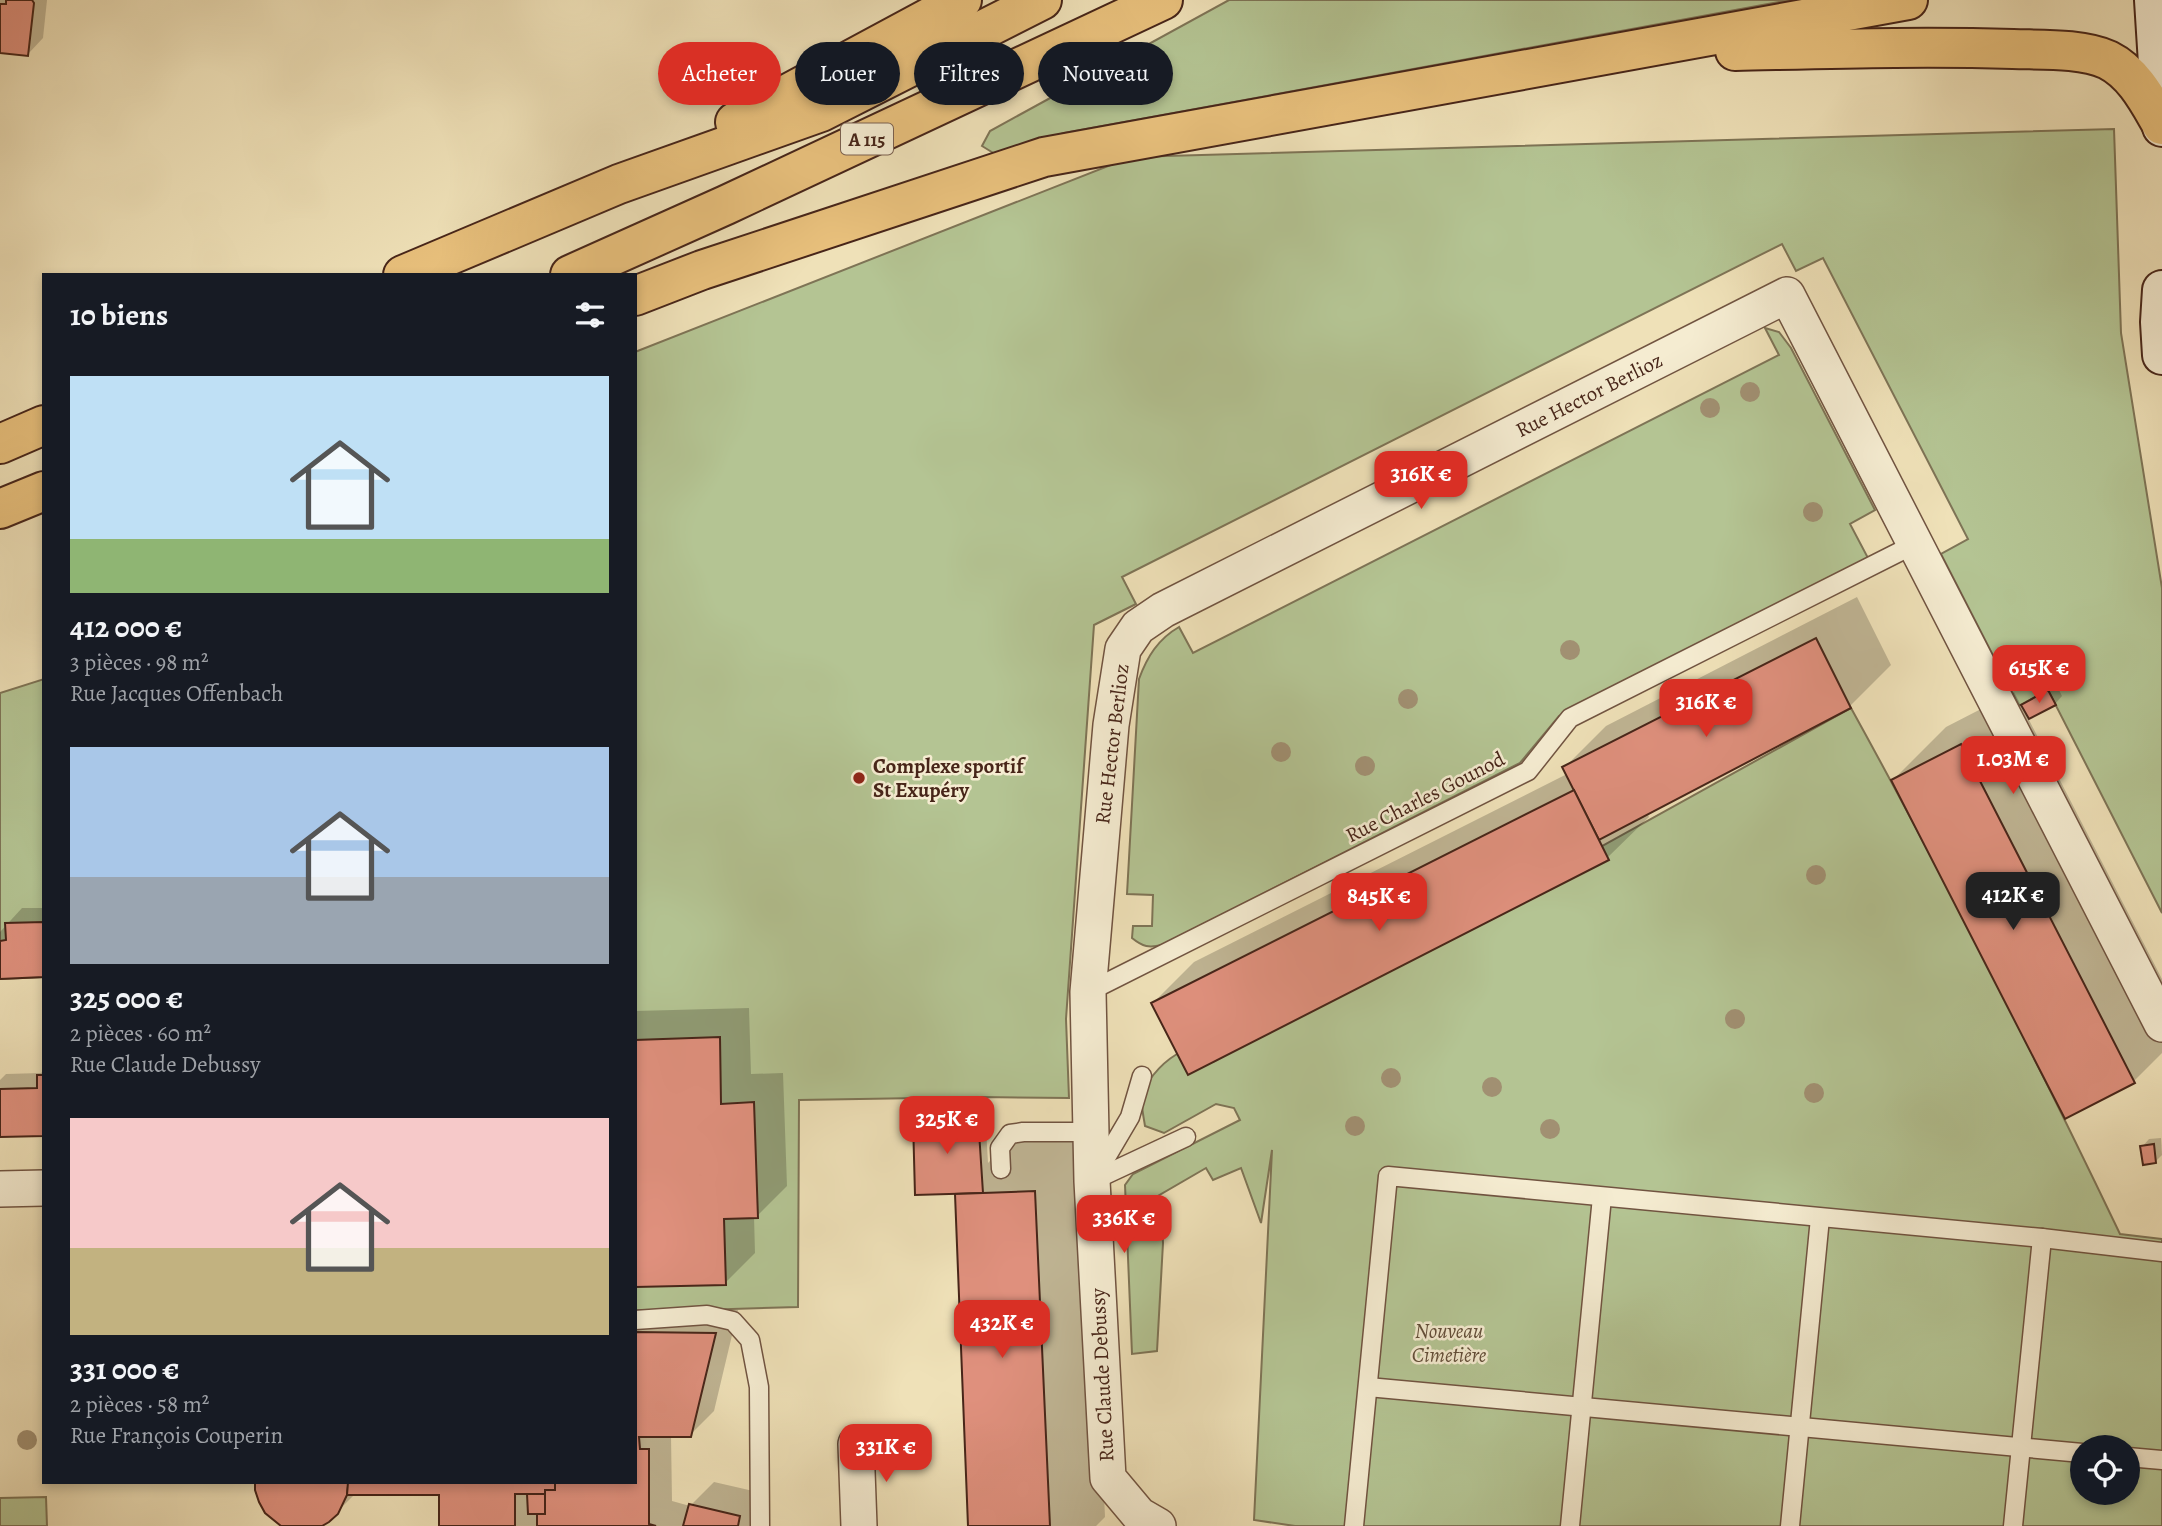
<!DOCTYPE html>
<html lang="fr">
<meta charset="utf-8">
<style>
body{margin:0;font-family:Alegreya,serif;background:#20242c;color:#f1f3f6;height:100vh;display:flex;flex-direction:column;font-size:26px;white-space:nowrap}
*{box-sizing:border-box;margin:0}
p{font-size:23px;color:#9ea1a6}
.icon{flex:none;width:38px;height:38px;fill:none;stroke:currentColor;stroke-width:2;stroke-linecap:round;stroke-linejoin:round}
.map{position:relative;flex:1;overflow:hidden}
.details{position:absolute;left:42px;top:273px;width:595px;height:1211px;display:flex;flex-direction:column;background:#171b24;border-radius:0px;box-shadow:0 4px 10px #0003}
.details>*{flex:none}
.top-card{position:absolute;left:658px;top:42px;width:665px;height:63px;display:flex;gap:14px}
.buttons{position:absolute;left:2070px;top:1435px;display:grid;gap:14px}
.buttons a{display:grid;place-items:center;width:70px;height:70px;border-radius:50%;background:#171b24;box-shadow:0 4px 10px #0003;font-size:35px}
.price{position:absolute;translate:-50% -60px;padding:0 16px;border-radius:14px;background:#d93025;color:#fff;font-size:23px;line-height:46px;filter:drop-shadow(0 2px 4px #0008)}
.price::after{content:'';position:absolute;left:50%;top:42px;width:21px;height:16px;margin-left:-10px;background:inherit;clip-path:polygon(0 0,100% 0,50% 100%)}
.price.active{background:#222;color:#fff}
ul{padding:0;list-style:none}
li{display:grid;align-content:center;gap:14px;height:371px;padding:0 28px}
li span{display:grid;place-items:center;height:217px;border-radius:0px;color:#555}
li>.icon{margin-inline-start:auto}
span .icon{width:126px;height:126px;fill:#fffc;stroke-width:1}
li b{font-size:30px}
h2{display:flex;justify-content:space-between;align-items:center;height:84px;padding:0 28px;font-size:30px}
.pill{padding:0 24px;border-radius:32px;background:#171b24;box-shadow:0 4px 10px #0003;font-size:24px;line-height:63px}
.pill.active{background:#d93025;color:#fff}
.map>svg:first-child{display:block}
.green{fill:#b4c493;stroke:#7e7456;stroke-width:2;fill-rule:evenodd}
.shadow{fill:#0003}
.building{fill:#df907d;stroke:#472519;stroke-width:2}
.lines{fill:none;stroke-linecap:round;stroke-linejoin:round}
.lane-casing{stroke:#715441;stroke-width:21}
.street-casing{stroke:#715441;stroke-width:38}
.secondary-casing{stroke:#472519;stroke-width:42}
.highway-casing{stroke:#472519;stroke-width:42}
.lane{stroke:#f5ecd1;stroke-width:18}
.street{stroke:#f5ecd1;stroke-width:35}
.secondary{stroke:#f5ecd1;stroke-width:38}
.highway{stroke:#e8c07c;stroke-width:38}
.tree{fill:#a19072}
.poi-dot{fill:#8f2418;stroke:#f5ecd1;stroke-width:2.5}
.labels{text-anchor:middle;stroke-width:5;stroke-linejoin:round;paint-order:stroke}
.shield{fill:#f5ecd1;stroke:#7b6150;stroke-width:2}
.shield-label{font-size:19px;font-weight:bold;fill:#472519}
.street-label{font-size:21px;fill:#472519;stroke:#f5ecd1}
.poi-label{font-size:21px;font-weight:bold;fill:#472519;stroke:#f5ecd1;text-anchor:start}
.park-label{font-size:21px;font-style:italic;fill:#624d38;stroke:#f5ecd1}
</style>
<div class="map">
<svg width="2162" height="1526" viewBox="0 0 2162 1526">
<rect width="100%" height="100%" fill="#efe1b8"/>
<filter id="stains"><feTurbulence type="fractalNoise" baseFrequency=".00286" numOctaves="4"/><feColorMatrix values="0 0 0 0 .2 0 0 0 0 .09 0 0 0 0 .02 0 0 0 .5 -.17"/></filter>
<radialGradient id="worn" r=".72"><stop offset=".6" stop-color="#630" stop-opacity="0"/><stop offset="1" stop-color="#630" stop-opacity=".3"/></radialGradient>
<g class="green">
<path d="M1229,0H1790L1064,133L995,154L982,146L990,131Z"/>
<path d="M2114,129L2121,333L2162,588V913L2048,690L2019,706L1941,554L1968,539L1823,258L1796,271L1782,244L1122,577L1136,604L1094,625L1066,1019L1069,1098L981,1097L799,1100L798,1307L635,1312V352L1131,157Z"/>
<path d="M1765,328L1779,332L1791,348L1875,510L1850,524L1868,558L1559,716L1520,763L1162,945C1149,948 1143,947 1132,938L1133,926H1152L1153,895L1127,894L1139,679C1147,657 1158,639 1179,627L1193,653L1779,355Z"/>
<path d="M44,679V977L0,979V693Z"/>
<path d="M1851,708C1946,880 2035,1057 2120,1234L2162,1239V1526H1295L1254,1520L1272,1150L1261,1223L1241,1168L1213,1180L1206,1168L1151,1200L1162,1227L1163,1243L1157,1351L1132,1354L1125,1185L1133,1174L1240,1120L1234,1108L1216,1104L1164,1133L1145,1126C1144,1119 1142,1111 1142,1103C1141,1084 1162,1063 1177,1054L1213,1062ZM2082,1447H2128V1493H2082Z"/>
<path d="M46,1497L47,1526H0V1498Z"/>
</g>
<g class="shadow">
<path d="M0,0H47L43,38L28,54L0,52Z"/>
<path d="M1857,597L1891,665L1850,706L1647,812L1649,817L1607,858L1153,1003L1194,962L1567,774L1564,768L1606,726Z"/>
<path d="M2056,684L2062,696L2055,704L2028,718L2162,979V1053L2134,1081L1893,780L1946,727L2014,692L2022,707L2031,698Z"/>
<path d="M22,908H44V975L0,977V932Z"/>
<path d="M749,1008L751,1074L783,1073L787,1186L757,1216H754L755,1253L725,1283L635,1285V1011Z"/>
<path d="M44,1070V1134L0,1135V1080L6,1074L41,1073Z"/>
<path d="M985,1110L988,1163L1009,1141L1088,1139L1105,1517L1096,1526H970L956,1192L915,1120L922,1113Z"/>
<path d="M2161,1138L2162,1155L2156,1161L2142,1147L2149,1139Z"/>
<path d="M635,1309L738,1310L714,1411L690,1435H671L672,1501L690,1506L714,1482L762,1493L755,1526H441V1493H356L328,1521L318,1526H284L257,1482H635Z"/>
</g>
<g class="building">
<path d="M6,0H32L34,3L28,56L0,53V4H6Z"/>
<path d="M1816,638L1851,708L1599,840L1562,767Z"/>
<path d="M2048,690L2056,705L2029,719L2021,705Z"/>
<path d="M1961,744L2135,1083L2065,1119L1891,780Z"/>
<path d="M1574,790L1609,860L1188,1075L1151,1003Z"/>
<path d="M44,922V977L0,979V941L6,940L5,923Z"/>
<path d="M720,1037L721,1104L754,1102L758,1218L724,1219L726,1285L635,1287V1040Z"/>
<path d="M37,1075H44V1136L0,1137V1089L37,1088Z"/>
<path d="M978,1116L983,1193L915,1195L913,1120Z"/>
<path d="M2154,1144L2156,1163L2143,1165L2140,1146Z"/>
<path d="M1035,1191L1050,1526H968L955,1194Z"/>
<path d="M635,1332L716,1333L691,1437H639L640,1449H649V1524L656,1526H537V1514H545V1490H555V1482H635Z"/>
<path d="M255,1482H348V1486L347,1495L338,1514L329,1522L322,1526H281L265,1513L259,1502L255,1490Z"/>
<path d="M348,1482H555V1490H545V1494H515V1526H439V1495H347Z"/>
<path d="M527,1494H545V1514H528Z"/>
<path d="M689,1504L740,1516L738,1526H683Z"/>
</g>
<g class="lines">
<defs>
<g id="lane">
<path d="M1088,992L1528,771L1570,718L1915,544"/>
<path d="M1001,1169L1000,1148L1010,1134L1023,1132H1092"/>
<path d="M1097,1173L1130,1117L1142,1076"/>
<path d="M1092,1181L1186,1137"/>
<path d="M635,1320L707,1315L733,1321L750,1340L759,1387L760,1526"/>
<path d="M1368,1387L2082,1453"/>
<path d="M2128,1457L2162,1460"/>
<path d="M1354,1526L1388,1176L2042,1238L2162,1252"/>
<path d="M1570,1526L1602,1197"/>
<path d="M1790,1526L1820,1218"/>
<path d="M2013,1526L2042,1238"/>
</g>
<g id="street">
<path d="M0,1189L44,1188"/>
<path d="M856,1444L859,1526"/>
<path d="M1158,1526L1139,1515L1108,1478L1092,1181L1088,992L1111,725L1123,649L1138,627L1163,610L1787,295L2162,1024"/>
</g>
<g id="secondary">
<path d="M2154,0L2162,127"/>
<path d="M2162,290L2160,322L2162,355"/>
</g>
<g id="highway">
<path d="M1735,51C1828,49 1920,46 2013,49C2041,50 2082,48 2108,60C2134,73 2148,101 2162,125"/>
<path d="M735,122L962,0"/>
<path d="M403,275L619,184L821,112L1042,0"/>
<path d="M570,275L726,205L1163,0"/>
<path d="M635,296L702,270L1044,157L1908,0"/>
<path d="M0,444L44,425"/>
<path d="M0,509L44,491"/>
</g>
</defs>
<use href="#lane" class="lane-casing"/>
<use href="#street" class="street-casing"/>
<use href="#secondary" class="secondary-casing"/>
<use href="#highway" class="highway-casing"/>
<use href="#lane" class="lane"/>
<use href="#street" class="street"/>
<use href="#secondary" class="secondary"/>
<use href="#highway" class="highway"/>
</g>
<g class="tree">
<circle cx="1750" cy="392" r="10"/>
<circle cx="1710" cy="408" r="10"/>
<circle cx="1813" cy="512" r="10"/>
<circle cx="1570" cy="650" r="10"/>
<circle cx="2036" cy="661" r="10"/>
<circle cx="1408" cy="699" r="10"/>
<circle cx="1281" cy="752" r="10"/>
<circle cx="1365" cy="766" r="10"/>
<circle cx="1816" cy="875" r="10"/>
<circle cx="1735" cy="1019" r="10"/>
<circle cx="1391" cy="1078" r="10"/>
<circle cx="1492" cy="1087" r="10"/>
<circle cx="1814" cy="1093" r="10"/>
<circle cx="1355" cy="1126" r="10"/>
<circle cx="1550" cy="1129" r="10"/>
<circle cx="27" cy="1440" r="10"/>
</g>
<circle class="poi-dot" cx="859" cy="778" r="7"/>
<g class="labels">
<rect class="shield" x="841" y="123.5" width="52" height="31" rx="5"/>
<g class="shield-label">
<text x="867" y="146">A 115</text>
</g>
<g class="street-label">
<text transform="translate(1589 395) rotate(-27)" y="7">Rue Hector Berlioz</text>
<text transform="translate(1112 744) rotate(-83)" y="7">Rue Hector Berlioz</text>
<text transform="translate(1425 797) rotate(-27)" y="7">Rue Charles Gounod</text>
<text transform="translate(1102 1375) rotate(-93)" y="7">Rue Claude Debussy</text>
</g>
<g class="poi-label">
<text x="873" y="773">Complexe sportif<tspan x="873" dy="24">St Exupéry</tspan></text>
</g>
<g class="park-label">
<text x="1449" y="1338">Nouveau<tspan x="1449" dy="24">Cimetière</tspan></text>
</g>
</g>
<rect width="100%" height="100%" filter="url(#stains)"/>
<rect width="100%" height="100%" fill="url(#worn)"/>
</svg>
<div class="buttons">
<a><svg class="icon" aria-label="locate" viewBox="0 0 24 24"><circle cx="12" cy="12" r="6"/><path d="M12 2v4M12 18v4M2 12h4M18 12h4"/></svg></a>
</div>
<b class="price" style="left:1421px;top:511px">316K €</b>
<b class="price" style="left:2039px;top:705px">615K €</b>
<b class="price" style="left:1706px;top:739px">316K €</b>
<b class="price" style="left:2013px;top:796px">1.03M €</b>
<b class="price active" style="left:2013px;top:932px">412K €</b>
<b class="price" style="left:1379px;top:933px">845K €</b>
<b class="price" style="left:947px;top:1156px">325K €</b>
<b class="price" style="left:1124px;top:1255px">336K €</b>
<b class="price" style="left:1002px;top:1360px">432K €</b>
<b class="price" style="left:886px;top:1484px">331K €</b>
<div class="top-card">
<a class="pill active">Acheter</a>
<a class="pill">Louer</a>
<a class="pill">Filtres</a>
<a class="pill">Nouveau</a>
</div>
<section class="details">
<h2>10 biens<svg class="icon" aria-label="filters" viewBox="0 0 24 24"><path d="M4 7h16M4 17h16"/><circle cx="9" cy="7" r="2"/><circle cx="15" cy="17" r="2"/></svg></h2>
<ul>
<li><span style="background:linear-gradient(#bfe0f5 75%,#8fb573 0)"><svg class="icon" aria-label="home" viewBox="0 0 24 24"><path d="M3 11l9-7 9 7M6 9v11h12V9"/></svg></span><div><b>412 000 €</b><p>3 pièces · 98 m²</p><p>Rue Jacques Offenbach</p></div></li>
<li><span style="background:linear-gradient(#a9c7e8 60%,#9aa5b1 0)"><svg class="icon" aria-label="home" viewBox="0 0 24 24"><path d="M3 11l9-7 9 7M6 9v11h12V9"/></svg></span><div><b>325 000 €</b><p>2 pièces · 60 m²</p><p>Rue Claude Debussy</p></div></li>
<li><span style="background:linear-gradient(#f6c9c9 60%,#c2b280 0)"><svg class="icon" aria-label="home" viewBox="0 0 24 24"><path d="M3 11l9-7 9 7M6 9v11h12V9"/></svg></span><div><b>331 000 €</b><p>2 pièces · 58 m²</p><p>Rue François Couperin</p></div></li>
</ul>
</section>
</div>
